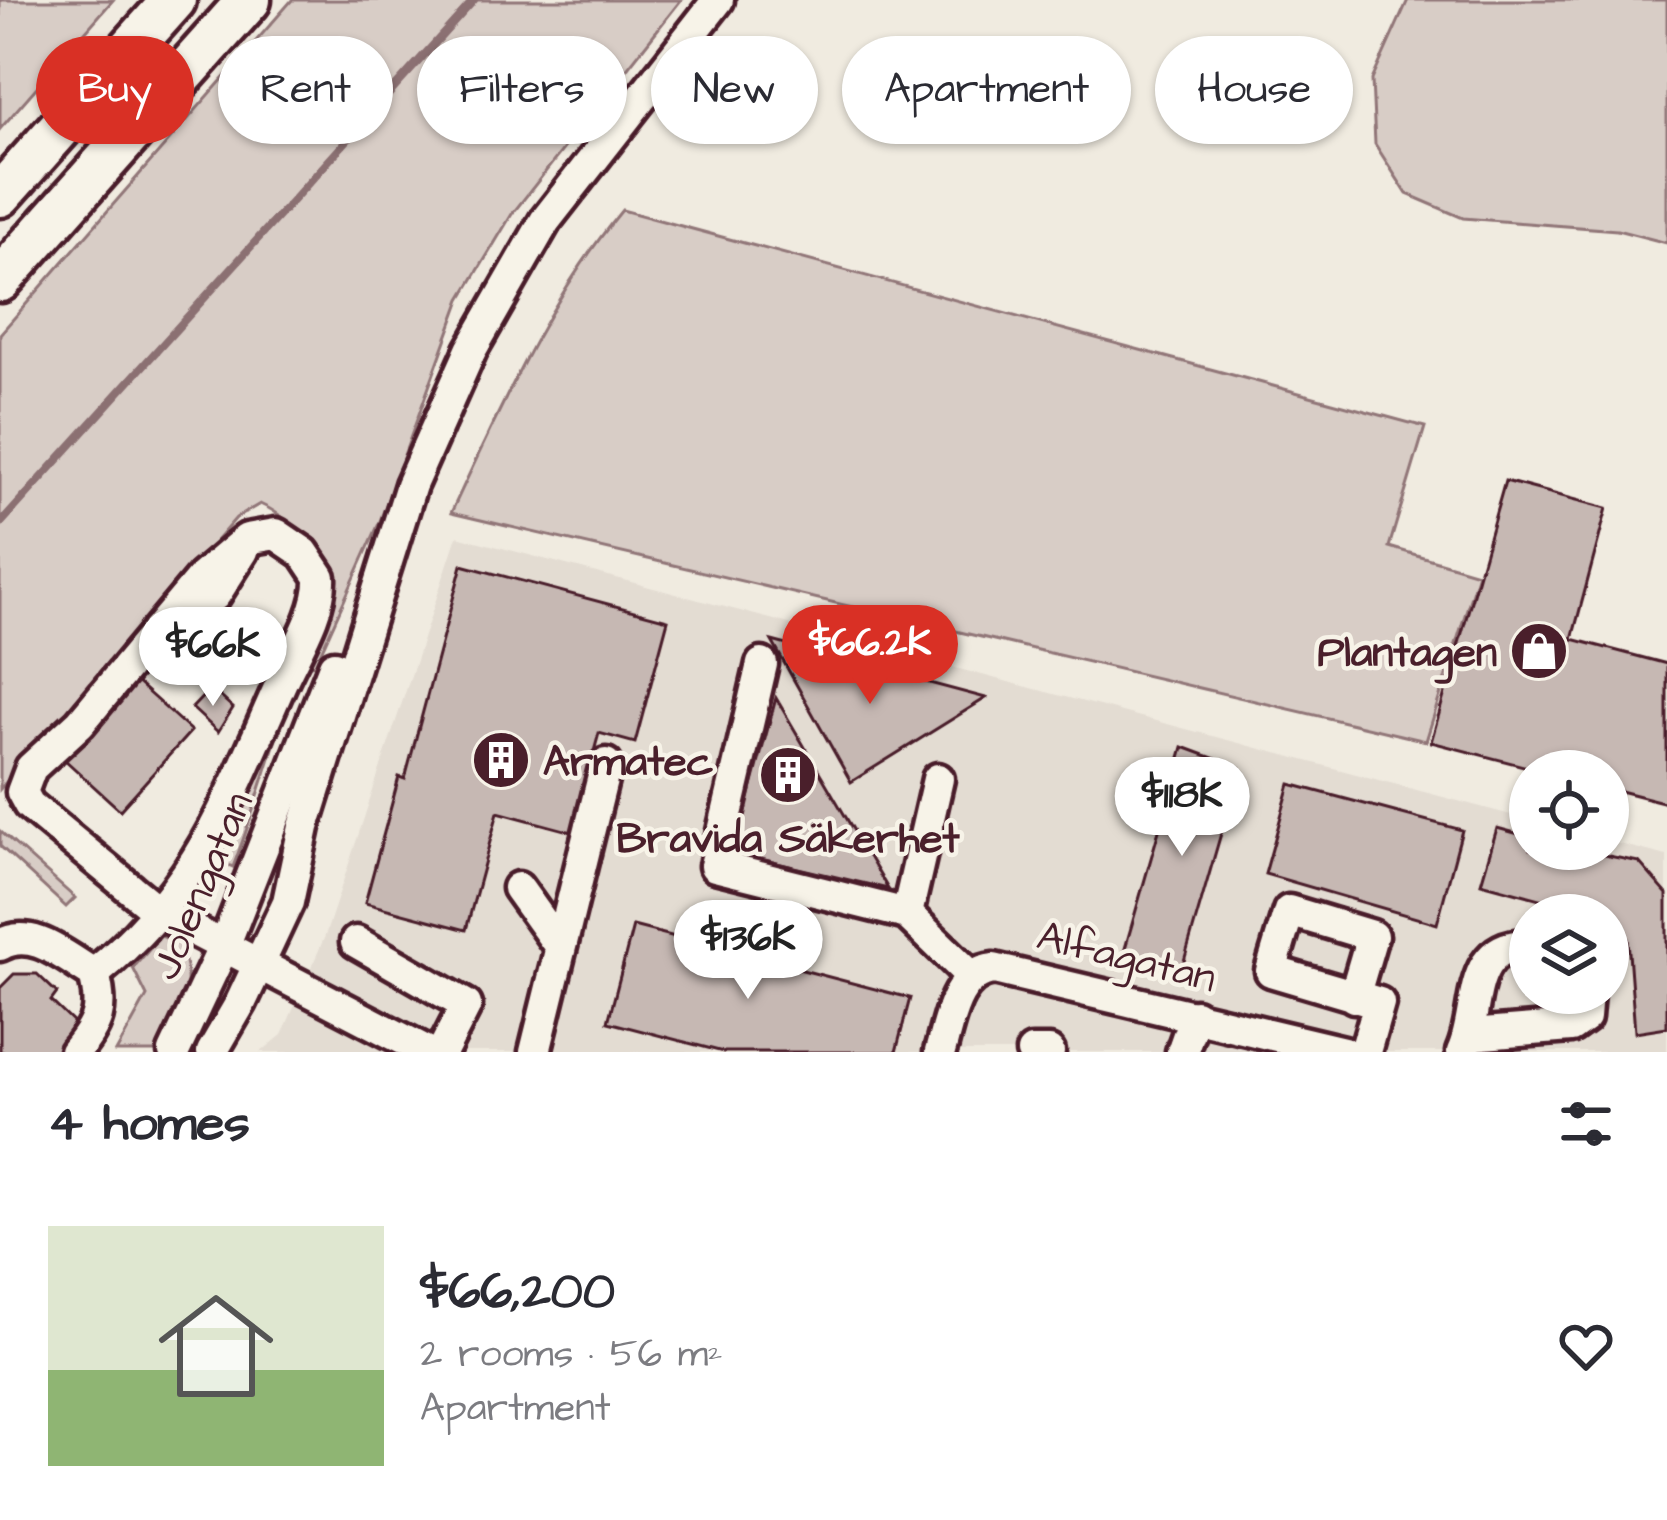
<!DOCTYPE html>
<meta charset="utf-8">
<style>
body{margin:0;font-family:"Architects Daughter",sans-serif;background:#f2f2f3;color:#2b2b33;height:100vh;display:flex;flex-direction:column;font-size:45px;white-space:nowrap}
*{box-sizing:border-box;margin:0}
p{font-size:39px;color:#7c7c81}
.icon{flex:none;width:66px;height:66px;fill:none;stroke:currentColor;stroke-width:2;stroke-linecap:round;stroke-linejoin:round}
.map{position:relative;height:1052px;overflow:hidden}
.panel{display:flex;flex-direction:column;background:#fff;flex:1}
.panel>*{flex:none}
.banner{position:absolute;left:36px;top:36px;width:1596px;height:108px;display:flex;gap:24px}
.tools{position:absolute;left:1509px;top:750px;display:grid;gap:24px}
.tools a{display:grid;place-items:center;width:120px;height:120px;border-radius:50%;background:#fff;box-shadow:0 3px 9px #0004;font-size:60px}
.price{position:absolute;translate:-50% -102px;padding:0 27px;border-radius:42px;background:#fff;color:#222;font-size:39px;line-height:78px;filter:drop-shadow(0 3px 6px #0008)}
.price::after{content:'';position:absolute;left:50%;top:72px;width:36px;height:27px;margin-left:-18px;background:inherit;clip-path:polygon(0 0,100% 0,50% 100%)}
.price.selected{background:#d93025;color:#fff}
ul{padding:0;list-style:none}
li{display:flex;align-items:center;gap:36px;height:300px;padding:0 48px}
li span{display:grid;place-items:center;flex:none;width:336px;height:240px;border-radius:0px;color:#555}
li>.icon{margin-inline-start:auto}
span .icon{width:144px;height:144px;fill:#fffc;stroke-width:1}
li b{font-size:51px}
h2{display:flex;justify-content:space-between;align-items:center;height:144px;padding:0 48px;font-size:51px}
.chip{padding:0 42px;border-radius:54px;background:#fff;box-shadow:0 3px 9px #0004;font-size:42px;line-height:108px}
.chip.selected{background:#d93025;color:#fff}
.map>svg:first-child{display:block}
.built{fill:#e3dcd2;fill-rule:evenodd}
.green{fill:#d8cdc6;stroke:#917678;stroke-width:3}
.lines{fill:none;stroke-linecap:round;stroke-linejoin:round}
.stream{stroke:#8b6f72;stroke-width:8}
.building{fill:#c6b8b3;stroke:#4a1f2b;stroke-width:3}
.minor-casing{stroke:#4a1f2b;stroke-width:39}
.highway-casing{stroke:#4a1f2b;stroke-width:51}
.minor{stroke:#f7f3e8;stroke-width:30}
.highway{stroke:#f7f3e8;stroke-width:42}
.labels{text-anchor:middle;stroke-width:9;stroke-linejoin:round;paint-order:stroke}
.poi-label{font-size:42px;font-weight:bold;fill:#4a1f2b;stroke:#f7f3e8;text-anchor:end}
.street-label{font-size:42px;fill:#4a1f2b;stroke:#f7f3e8}
</style>
<div class="map">
<svg width="1667" height="1052" viewBox="0 0 1667 1052">
<rect width="100%" height="100%" fill="#f0ebe0"/>
<filter id="ink" filterUnits="userSpaceOnUse"><feTurbulence type="fractalNoise" baseFrequency=".00833" numOctaves="2"/><feDisplacementMap in="SourceGraphic" scale="24" xChannelSelector="R" yChannelSelector="G"/><feConvolveMatrix kernelMatrix="1 2 1 2 8 2 1 2 1" color-interpolation-filters="sRGB"/></filter>
<g filter="url(#ink)">
<path class="built" d="M457,536L1530,820V849H1608V841L1667,856V1052H261L282,1035L325,936ZM1530,915H1608V993H1530Z"/>
<g class="green">
<path d="M0,0H113L0,129Z"/>
<path d="M292,0H681L512,214L461,299L380,521L315,665L303,664C275,732 260,798 233,867L217,860L333,580C314,548 296,520 260,504L236,518L0,789V334Z"/>
<path d="M1408,0H1667V243L1617,230L1463,218L1407,194L1375,144L1372,80Z"/>
<path d="M622,210L1425,427L1389,547L1478,573L1426,741L451,513C501,407 547,301 622,210Z"/>
<path d="M0,831L75,898L66,907L0,846Z"/>
<path d="M161,936L179,943C198,987 181,1012 161,1052H116L147,996L133,968Z"/>
</g>
<g class="lines">
<path class="stream" d="M0,524L474,0"/>
</g>
<g class="building">
<path d="M1505,481L1607,508L1572,639L1667,664V803L1608,788V771H1543L1431,742Z"/>
<path d="M462,565L668,620L635,743L599,733L572,832L498,812L466,930L365,903L399,777L405,779Z"/>
<path d="M772,641L986,698L851,782Z"/>
<path d="M134,680L191,731L120,810L64,759Z"/>
<path d="M211,688L233,708L218,732L192,708Z"/>
<path d="M776,698L888,889L734,853Z"/>
<path d="M1183,747L1240,768L1182,968L1124,952Z"/>
<path d="M1290,784L1462,830L1437,924L1265,874Z"/>
<path d="M1497,828L1530,837V849H1574L1639,862L1667,894V1027L1635,1032L1628,939L1618,920L1481,883Z"/>
<path d="M633,926L910,998L896,1052H723L608,1022Z"/>
<path d="M14,974H37L57,993L51,1001L78,1027L56,1052H0V988Z"/>
</g>
<g class="lines">
<defs>
<g id="minor">
<path d="M179,618L215,595L243,551"/>
<path d="M762,664L715,866L907,914L972,977"/>
<path d="M518,888L558,944"/>
<path d="M907,914L938,779"/>
<path d="M356,942L466,1005L442,1052"/>
<path d="M0,945C32,926 65,957 94,974C104,1010 98,1024 75,1052"/>
<path d="M94,974C200,888 228,801 282,681C295,652 322,609 320,577L304,553L276,534L247,539L202,577L80,723L31,768L22,792L29,805L160,913L428,1052"/>
<path d="M1354,997L1372,936L1289,911L1271,971L1379,1003L1365,1052"/>
<path d="M1471,1035L1571,1027L1585,1017L1587,993"/>
<path d="M174,1052L225,944L334,666"/>
<path d="M212,1052L241,1002L288,902L304,827L411,485L471,350L545,221L718,0"/>
<path d="M535,1052L606,764"/>
<path d="M940,1052C949,1021 955,973 994,969L1344,1052"/>
<path d="M1032,1052H1049"/>
<path d="M1182,1052L1195,1015"/>
<path d="M1462,1052C1481,1012 1464,943 1530,945"/>
</g>
<g id="highway">
<path d="M0,195L174,0"/>
<path d="M0,280L249,0"/>
</g>
</defs>
<use href="#minor" class="minor-casing"/>
<use href="#highway" class="highway-casing"/>
<use href="#minor" class="minor"/>
<use href="#highway" class="highway"/>
</g>
</g>
<defs>
<symbol id="shop-disc" viewBox="-11 -11 22 22"><circle r="9.5" fill="#4a1f2b" stroke="#f7f3e8"/><path d="M-5-2.5h2.3a2.7 3.5 0 0 1 5.4 0H5L5.5 6h-11ZM-1.5-2.5h3a1.5 2.3 0 0 0-3 0Z" fill="#fff"/></symbol>
<symbol id="building-disc" viewBox="-11 -11 22 22"><circle r="9.5" fill="#4a1f2b" stroke="#f7f3e8"/><path d="M-4-6H4V6H1V3H-1V6H-4ZM-2.5-4.3h1.7v1.8h-1.7ZM.8-4.3h1.7v1.8H.8ZM-2.5-1h1.7V.8h-1.7ZM.8-1h1.7V.8H.8Z" fill="#fff"/></symbol>
</defs>
<g fill-rule="evenodd">
<use href="#shop-disc" x="1506" y="618" width="66" height="66"/>
<use href="#building-disc" x="468" y="727" width="66" height="66"/>
<use href="#building-disc" x="755" y="742" width="66" height="66"/>
</g>
<g class="labels">
<g class="poi-label">
<text x="1497" y="666">Plantagen</text>
<text x="543" y="775" text-anchor="start">Armatec</text>
<text x="788" y="852" text-anchor="middle">Bravida Säkerhet</text>
</g>
<g class="street-label">
<text transform="translate(200 885) rotate(-67)" y="15">Jolengatan</text>
<text transform="translate(1127 955) rotate(14)" y="15">Alfagatan</text>
</g>
</g>
</svg>
<div class="tools">
<a><svg class="icon" aria-label="locate" viewBox="0 0 24 24"><circle cx="12" cy="12" r="6"/><path d="M12 2v4M12 18v4M2 12h4M18 12h4"/></svg></a>
<a><svg class="icon" aria-label="layers" viewBox="0 0 24 24"><path d="M12 4l9 5-9 5-9-5zM3 14l9 5 9-5"/></svg></a>
</div>
<b class="price selected" style="left:870px;top:707px">$66.2K</b>
<b class="price" style="left:213px;top:709px">$66K</b>
<b class="price" style="left:1182px;top:859px">$118K</b>
<b class="price" style="left:748px;top:1002px">$136K</b>
<div class="banner">
<a class="chip selected">Buy</a>
<a class="chip">Rent</a>
<a class="chip">Filters</a>
<a class="chip">New</a>
<a class="chip">Apartment</a>
<a class="chip">House</a>
</div>
</div>
<section class="panel">
<h2>4 homes<svg class="icon" aria-label="filters" viewBox="0 0 24 24"><path d="M4 7h16M4 17h16"/><circle cx="9" cy="7" r="2"/><circle cx="15" cy="17" r="2"/></svg></h2>
<ul>
<li><span style="background:linear-gradient(#dfe7d0 60%,#8fb573 0)"><svg class="icon" aria-label="home" viewBox="0 0 24 24"><path d="M3 11l9-7 9 7M6 9v11h12V9"/></svg></span><div><b>$66,200</b><p>2 rooms · 56 m²</p><p>Apartment</p></div><svg class="icon" aria-label="heart" viewBox="0 0 24 24"><path d="M12 20l-8-8c-3-5 5-10 8-4 3-6 11-1 8 4z"/></svg></li>
</ul>
</section>
